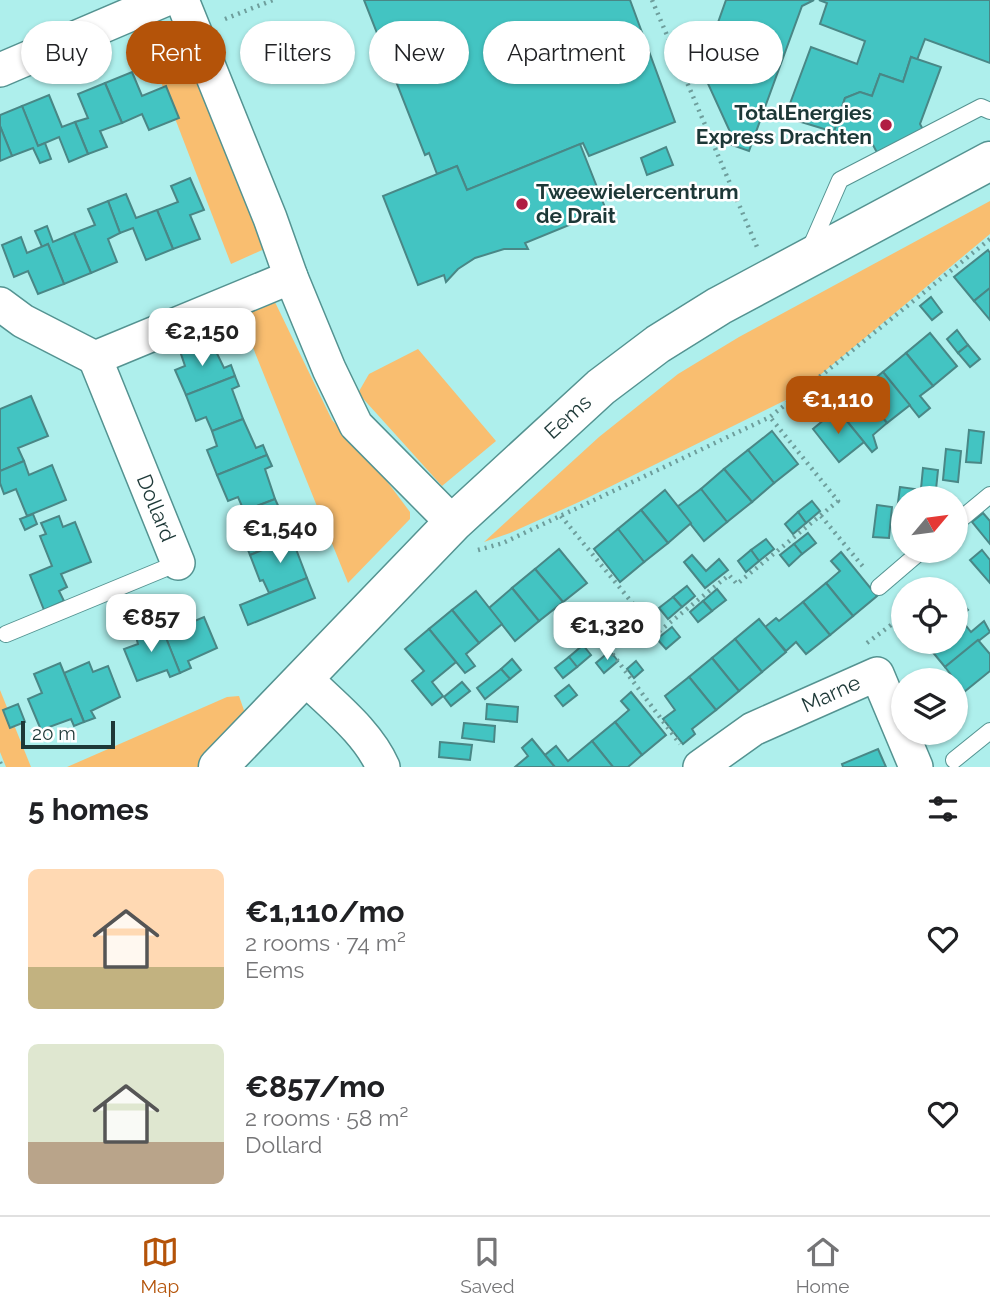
<!DOCTYPE html>
<meta charset="utf-8">
<style>
body{margin:0;font-family:Raleway,sans-serif;background:#f6f6f6;color:#202124;height:100vh;display:flex;flex-direction:column;font-size:26px;white-space:nowrap}
*{box-sizing:border-box;margin:0}
p{font-size:23px;color:#757577}
.icon{flex:none;width:38px;height:38px;fill:none;stroke:currentColor;stroke-width:2;stroke-linecap:round;stroke-linejoin:round}
.map{position:relative;height:767px;overflow:hidden}
.drawer{display:flex;flex-direction:column;background:#fff;flex:1}
.drawer>*{flex:none}
.banner{position:absolute;left:21px;top:21px;width:948px;height:63px;display:flex;gap:14px}
.needle{width:46px;rotate:61deg}
.buttons{position:absolute;left:891px;top:486px;display:grid;gap:14px}
.buttons a{display:grid;place-items:center;width:77px;height:77px;border-radius:50%;background:#fff;box-shadow:0 2px 5px #0004;font-size:35px}
.scale{position:absolute;left:21px;bottom:18px;width:94px;box-sizing:border-box;padding-left:7px;border:4px solid #1d3837;border-top:0;font-size:19px;line-height:24px;white-space:nowrap;color:#1d3837;-webkit-text-stroke:5px #fff;paint-order:stroke}
.price{position:absolute;translate:-50% -60px;padding:0 16px;border-radius:14px;background:#fff;color:#222;font-size:23px;line-height:46px;filter:drop-shadow(0 2px 4px #0008)}
.price::after{content:'';position:absolute;left:50%;top:42px;width:21px;height:16px;margin-left:-10px;background:inherit;clip-path:polygon(0 0,100% 0,50% 100%)}
.price.active{background:#b45309;color:#fff}
ul{padding:0;list-style:none}
li{display:flex;align-items:center;gap:21px;height:175px;padding:0 28px}
li span{display:grid;place-items:center;flex:none;width:196px;height:140px;border-radius:10px;color:#555}
li>.icon{margin-inline-start:auto}
span .icon{width:84px;height:84px;fill:#fffc;stroke-width:1}
li b{font-size:30px}
h2{display:flex;justify-content:space-between;align-items:center;height:84px;padding:0 28px;font-size:30px}
.pill{padding:0 24px;border-radius:32px;background:#fff;box-shadow:0 2px 5px #0004;font-size:24px;line-height:63px}
.pill.active{background:#b45309;color:#fff}
.tabs{display:flex;justify-content:space-around;align-items:center;height:98px;border-top:2px solid #e0e0e0;background:#fff;font-size:19px;color:#757577}
.tabs a{display:grid;justify-items:center;gap:4px}
.tabs .active{color:#b45309}
.map>svg:first-child{display:block}
.green{fill:#f9be70}
.building{fill:#43c4c2;stroke:#498786;stroke-width:2}
.lines{fill:none;stroke-linecap:round;stroke-linejoin:round}
.service-casing{stroke:#549391;stroke-width:18}
.minor-casing{stroke:#549391;stroke-width:36}
.tertiary-casing{stroke:#549391;stroke-width:41}
.path{stroke:#6e9e9c;stroke-width:4.5;stroke-dasharray:2 5;stroke-linecap:butt}
.service{stroke:#fff;stroke-width:16}
.minor{stroke:#fff;stroke-width:33}
.tertiary{stroke:#fff;stroke-width:38}
.poi-dot{fill:#b01d43;stroke:#fff;stroke-width:2.5}
.labels{text-anchor:middle;stroke-width:5;stroke-linejoin:round;paint-order:stroke}
.poi-label{font-size:21px;font-weight:bold;fill:#1d3837;stroke:#fff;text-anchor:end}
.street-label{font-size:21px;fill:#1d3837;stroke:#fff}
</style>
<div class="map">
<svg width="990" height="767" viewBox="0 0 990 767">
<rect width="100%" height="100%" fill="#aeefec"/>
<g class="green">
<path d="M173,21L271,246L231,264L141,30Z"/>
<path d="M990,201V234L796,395L579,502L510,533L484,542L599,437L678,374L739,337Z"/>
<path d="M274,300L332,420L383,476L410,512V519L348,583L239,313Z"/>
<path d="M418,349L496,441L442,486L358,393L369,374Z"/>
<path d="M0,690L31,767H6L0,752Z"/>
<path d="M239,696L246,716L198,767H67L227,697Z"/>
</g>
<g class="building">
<path d="M364,0H630L675,122L589,156L583,143L467,190L457,166L437,174L429,153L425,155Z"/>
<path d="M726,0H814L802,6L749,151L729,144L732,136L705,77L696,74L701,61L704,62Z"/>
<path d="M819,0H990V63L925,39L917,60L911,57L903,82L880,74L872,96L860,92L845,98L834,132L785,117L811,47L857,64L865,41L820,24L827,3Z"/>
<path d="M911,57L941,67L920,124L928,139L881,160L873,145L834,132L845,98L860,92L872,96L880,74L903,82Z"/>
<path d="M132,72L142,96L166,86L179,118L149,130L142,114L122,123L105,83Z"/>
<path d="M105,83L122,123L100,131L107,147L88,154L75,122L88,118L78,94Z"/>
<path d="M49,95L62,127L75,122L88,154L69,162L59,137L38,146L22,106Z"/>
<path d="M22,106L38,146L45,143L51,159L40,163L33,148L12,156L0,126V115Z"/>
<path d="M0,126L12,156L0,161Z"/>
<path d="M580,144L606,210L525,243L528,249H504L475,258L458,269L446,282L444,275L418,285L383,196L457,166L467,190Z"/>
<path d="M666,147L673,165L647,175L641,158Z"/>
<path d="M190,178L204,210L190,215L200,239L173,249L157,210L178,202L171,186Z"/>
<path d="M126,194L136,218L157,210L173,249L146,260L133,228L120,233L108,201Z"/>
<path d="M108,201L120,233L108,239L117,262L91,273L74,233L95,225L88,209Z"/>
<path d="M47,226L53,242L74,233L91,273L64,284L48,244L42,247L35,231Z"/>
<path d="M21,237L27,253L48,244L64,284L38,294L28,271L14,277L2,245Z"/>
<path d="M988,250L990,253V288L974,301L954,277Z"/>
<path d="M990,288V320L974,301Z"/>
<path d="M931,297L942,312L932,320L920,306Z"/>
<path d="M957,330L968,345L958,353L947,339Z"/>
<path d="M930,333L957,366L933,386L906,353Z"/>
<path d="M210,339L224,368L231,365L235,376L186,395L175,370L185,366L180,351Z"/>
<path d="M968,345L980,359L970,367L958,353Z"/>
<path d="M906,353L933,386L920,396L930,408L919,417L883,372Z"/>
<path d="M883,372L910,405L887,423L860,390Z"/>
<path d="M235,376L239,386L232,389L243,419L212,431L206,417L196,421L186,395Z"/>
<path d="M860,390L887,423L873,435L877,448L872,452L837,409Z"/>
<path d="M31,396L48,436L18,448L24,461L0,471V409Z"/>
<path d="M837,409L864,442L839,462L813,429Z"/>
<path d="M243,419L256,448L263,445L267,455L217,475L207,450L217,446L212,431Z"/>
<path d="M969,430L984,432L981,463L966,462Z"/>
<path d="M772,431L798,464L774,483L748,450Z"/>
<path d="M946,449L961,451L958,482L943,480Z"/>
<path d="M748,450L774,483L752,502L724,469Z"/>
<path d="M267,455L272,466L265,469L275,499L244,511L238,497L228,501L217,475Z"/>
<path d="M24,461L29,475L52,465L66,500L27,516L16,489L4,494L0,483V471Z"/>
<path d="M923,468L938,470L935,499H920Z"/>
<path d="M724,469L752,502L727,522L701,489Z"/>
<path d="M900,487L915,489L914,499H903V519L896,518Z"/>
<path d="M701,489L727,522L704,541L677,507Z"/>
<path d="M665,490L691,523L668,543L641,510Z"/>
<path d="M275,499L288,527L295,525L299,535L250,555L240,530L249,526L244,511Z"/>
<path d="M812,501L820,511L806,523L798,512Z"/>
<path d="M877,505L892,507L889,538L873,537Z"/>
<path d="M641,510L668,543L644,562L618,529Z"/>
<path d="M798,512L806,523L793,534L785,524Z"/>
<path d="M983,513L990,521V544L972,522Z"/>
<path d="M33,514L37,524L25,530L20,519Z"/>
<path d="M59,516L63,527L75,522L91,562L61,574L67,587L59,591L64,601L44,610L30,575L52,566L40,536L46,534L41,523Z"/>
<path d="M618,529L644,562L620,582L594,549Z"/>
<path d="M808,533L816,543L802,554L794,544Z"/>
<path d="M299,535L303,546L296,549L307,578L269,593L263,580L260,581L250,555Z"/>
<path d="M766,539L774,549L759,561L751,550Z"/>
<path d="M794,544L802,554L789,566L780,555Z"/>
<path d="M559,549L587,583L563,602L535,569Z"/>
<path d="M751,550L759,561L746,572L738,561Z"/>
<path d="M982,550L990,560V583L970,560Z"/>
<path d="M841,552L877,596L853,616L826,583L840,571L831,561Z"/>
<path d="M692,555L706,571L719,559L728,570L705,588L684,562Z"/>
<path d="M535,569L563,602L539,621L512,588Z"/>
<path d="M307,578L315,598L248,625L240,605Z"/>
<path d="M826,583L853,616L830,635L803,602Z"/>
<path d="M687,586L695,596L682,607L673,597Z"/>
<path d="M512,588L539,621L515,641L489,608Z"/>
<path d="M717,589L726,600L712,611L703,601Z"/>
<path d="M476,591L502,624L479,643L452,610Z"/>
<path d="M673,597L682,607L668,619L659,608Z"/>
<path d="M703,601L712,611L698,622L690,612Z"/>
<path d="M960,601L968,610L956,620V605Z"/>
<path d="M803,602L830,635L806,654L796,642L786,651L765,627L776,618L779,621Z"/>
<path d="M626,606L636,619L610,640L602,630L616,619L614,616Z"/>
<path d="M452,610L479,643L466,654L475,666L465,673L429,629Z"/>
<path d="M186,613L190,623L204,617L217,648L188,661L191,668L180,673L160,623Z"/>
<path d="M959,617L971,632L984,621L990,632L945,667L926,644L956,642V620Z"/>
<path d="M759,619L786,652L762,672L735,639Z"/>
<path d="M160,623L180,673L170,677L167,670L137,681L124,649L138,644L135,633Z"/>
<path d="M672,627L680,637L666,649L657,639Z"/>
<path d="M429,629L456,662L432,682L443,696L432,705L412,681L424,671L405,649Z"/>
<path d="M735,639L762,672L739,691L712,658Z"/>
<path d="M978,640L990,654V671L964,692L945,667Z"/>
<path d="M583,645L591,655L577,667L569,657Z"/>
<path d="M610,651L618,661L604,673L596,663Z"/>
<path d="M569,657L577,667L563,678L555,668Z"/>
<path d="M712,658L739,691L716,710L689,677Z"/>
<path d="M512,659L521,670L510,679L501,669Z"/>
<path d="M636,661L643,670L634,678L627,669Z"/>
<path d="M89,662L93,672L108,666L120,697L91,711L95,718L84,722L64,673Z"/>
<path d="M60,663L84,722L74,726L71,719L41,730L28,699L42,693L34,674Z"/>
<path d="M501,669L510,679L485,699L477,688Z"/>
<path d="M689,677L716,710L692,729L695,734L683,744L663,719L675,710L665,696Z"/>
<path d="M462,682L470,691L451,706L444,697Z"/>
<path d="M569,685L577,695L563,706L555,696Z"/>
<path d="M631,692L666,735L642,755L615,722L629,710L621,701Z"/>
<path d="M18,704L25,722L10,728L3,710Z"/>
<path d="M487,704L518,707L517,722L486,719Z"/>
<path d="M615,722L642,755L628,767H613L592,741Z"/>
<path d="M464,723L495,726L494,742L462,738Z"/>
<path d="M532,739L545,755L555,767H515L528,756L522,748Z"/>
<path d="M592,741L613,767H555L545,755L556,746L568,761Z"/>
<path d="M440,742L472,745L470,760L439,757Z"/>
<path d="M878,749L886,767H843L842,764Z"/>
</g>
<g class="lines">
<defs>
<g id="service">
<path d="M809,251L840,180L981,107L990,111"/>
<path d="M956,523L990,495"/>
<path d="M879,587L921,551"/>
<path d="M6,634L178,563"/>
<path d="M954,760L990,731"/>
</g>
<g id="minor">
<path d="M182,0L270,218L291,277L329,369L356,425L453,523"/>
<path d="M0,70L164,0"/>
<path d="M0,304L23,321L95,358"/>
<path d="M178,563L95,358L291,277"/>
<path d="M305,678C332,705 367,731 383,767"/>
<path d="M700,767L753,729L877,674L916,767"/>
</g>
<path id="tertiary" d="M218,767L453,523L601,387L658,344L719,306L990,161"/>
</defs>
<use href="#service" class="service-casing"/>
<use href="#minor" class="minor-casing"/>
<use href="#tertiary" class="tertiary-casing"/>
<g class="path">
<path d="M652,0L757,247"/>
<path d="M225,19L273,0"/>
<path d="M561,516L657,633L729,575L737,584L838,501L770,417"/>
<path d="M821,516L865,569"/>
<path d="M478,550L503,543L770,417L990,239"/>
<path d="M646,618L608,648L680,744"/>
<path d="M867,643L903,616L892,603"/>
<path d="M0,762L2,767"/>
</g>
<use href="#service" class="service"/>
<use href="#minor" class="minor"/>
<use href="#tertiary" class="tertiary"/>
</g>
<g class="poi-dot">
<circle cx="886" cy="125" r="7"/>
<circle cx="522" cy="204" r="7"/>
</g>
<g class="labels">
<g class="poi-label">
<text x="872" y="120">TotalEnergies<tspan x="872" dy="24">Express Drachten</tspan></text>
<text x="536" y="199" text-anchor="start">Tweewielercentrum<tspan x="536" dy="24">de Drait</tspan></text>
</g>
<g class="street-label">
<text transform="translate(568 417) rotate(-42)" y="7">Eems</text>
<text transform="translate(156 508) rotate(68)" y="7">Dollard</text>
<text transform="translate(831 694) rotate(-24)" y="7">Marne</text>
</g>
</g>
</svg>
<div class="buttons">
<a><svg class="needle" viewBox="-14 -14 28 28"><path d="M0-13l5 13h-10z" fill="#e53935"/><path d="M0 13l5-13h-10z" fill="#757577"/></svg></a>
<a><svg class="icon" aria-label="locate" viewBox="0 0 24 24"><circle cx="12" cy="12" r="6"/><path d="M12 2v4M12 18v4M2 12h4M18 12h4"/></svg></a>
<a><svg class="icon" aria-label="layers" viewBox="0 0 24 24"><path d="M12 4l9 5-9 5-9-5zM3 14l9 5 9-5"/></svg></a>
</div>
<div class="scale">20 m</div>
<b class="price" style="left:202px;top:368px">€2,150</b>
<b class="price active" style="left:838px;top:436px">€1,110</b>
<b class="price" style="left:280px;top:565px">€1,540</b>
<b class="price" style="left:151px;top:654px">€857</b>
<b class="price" style="left:607px;top:662px">€1,320</b>
<div class="banner">
<a class="pill">Buy</a>
<a class="pill active">Rent</a>
<a class="pill">Filters</a>
<a class="pill">New</a>
<a class="pill">Apartment</a>
<a class="pill">House</a>
</div>
</div>
<section class="drawer">
<h2>5 homes<svg class="icon" aria-label="filters" viewBox="0 0 24 24"><path d="M4 7h16M4 17h16"/><circle cx="9" cy="7" r="2"/><circle cx="15" cy="17" r="2"/></svg></h2>
<ul>
<li><span style="background:linear-gradient(#ffd9b3 70%,#c2b280 0)"><svg class="icon" aria-label="home" viewBox="0 0 24 24"><path d="M3 11l9-7 9 7M6 9v11h12V9"/></svg></span><div><b>€1,110/mo</b><p>2 rooms · 74 m²</p><p>Eems</p></div><svg class="icon" aria-label="heart" viewBox="0 0 24 24"><path d="M12 20l-8-8c-3-5 5-10 8-4 3-6 11-1 8 4z"/></svg></li>
<li><span style="background:linear-gradient(#dfe7d0 70%,#b9a48a 0)"><svg class="icon" aria-label="home" viewBox="0 0 24 24"><path d="M3 11l9-7 9 7M6 9v11h12V9"/></svg></span><div><b>€857/mo</b><p>2 rooms · 58 m²</p><p>Dollard</p></div><svg class="icon" aria-label="heart" viewBox="0 0 24 24"><path d="M12 20l-8-8c-3-5 5-10 8-4 3-6 11-1 8 4z"/></svg></li>
</ul>
</section>
<nav class="tabs">
<a class="active"><svg class="icon" aria-label="map" viewBox="0 0 24 24"><path d="M3 6l6-2 6 2 6-2v14l-6 2-6-2-6 2zM9 4v14M15 6v14"/></svg>Map</a>
<a><svg class="icon" aria-label="saved" viewBox="0 0 24 24"><path d="M7 4h10v16l-5-4-5 4z"/></svg>Saved</a>
<a><svg class="icon" aria-label="home" viewBox="0 0 24 24"><path d="M3 11l9-7 9 7M6 9v11h12V9"/></svg>Home</a>
</nav>
